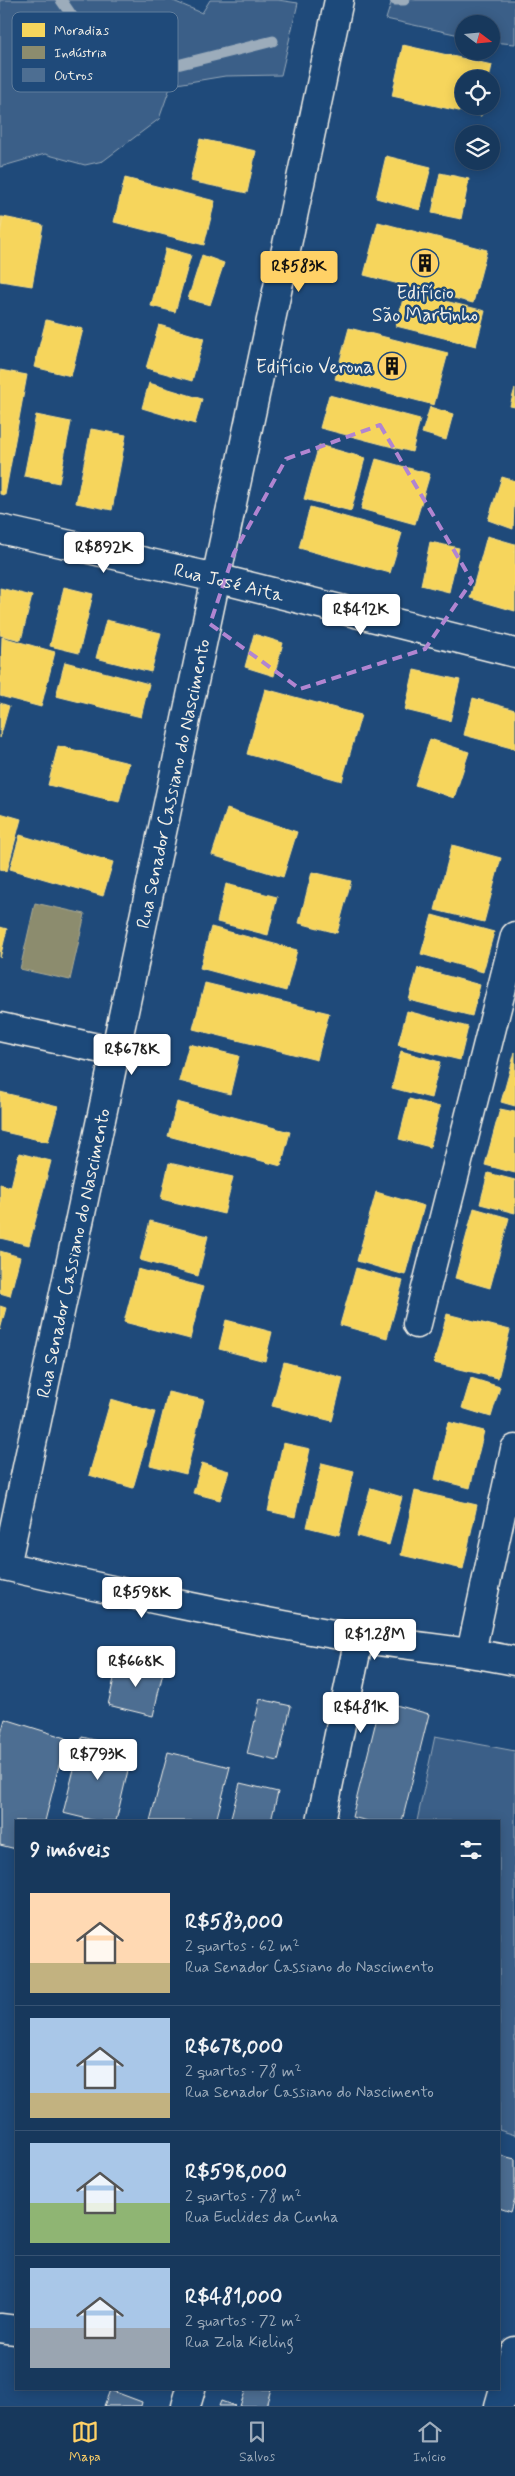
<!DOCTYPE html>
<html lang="pt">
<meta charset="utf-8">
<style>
body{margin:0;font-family:Mynerve,sans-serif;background:#244365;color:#f1f3f6;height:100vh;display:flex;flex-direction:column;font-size:19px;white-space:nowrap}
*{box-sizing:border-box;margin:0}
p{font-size:16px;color:#9eacbb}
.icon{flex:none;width:28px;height:28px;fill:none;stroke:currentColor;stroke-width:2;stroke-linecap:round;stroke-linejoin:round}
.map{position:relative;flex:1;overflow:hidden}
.side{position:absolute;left:15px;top:1820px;width:485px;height:570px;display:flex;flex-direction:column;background:#17385c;border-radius:0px;box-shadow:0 2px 12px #0003,0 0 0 1px #365272}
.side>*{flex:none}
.needle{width:32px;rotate:106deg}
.controls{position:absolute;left:455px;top:15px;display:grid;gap:10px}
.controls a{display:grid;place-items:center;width:45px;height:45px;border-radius:50%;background:#17385c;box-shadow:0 2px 12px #0003,0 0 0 1px #365272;font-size:25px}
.price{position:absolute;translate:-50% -42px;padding:0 11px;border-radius:5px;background:#fff;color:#222;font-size:16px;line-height:32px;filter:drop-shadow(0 1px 2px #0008)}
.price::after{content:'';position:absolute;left:50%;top:30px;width:15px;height:11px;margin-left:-8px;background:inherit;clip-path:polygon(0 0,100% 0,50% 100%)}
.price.on{background:#ffd166;color:#111}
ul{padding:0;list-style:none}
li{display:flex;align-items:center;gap:15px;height:125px;padding:0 15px}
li+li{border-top:1px solid #365272}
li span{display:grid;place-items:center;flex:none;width:140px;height:100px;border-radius:0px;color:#555}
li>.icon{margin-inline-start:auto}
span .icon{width:60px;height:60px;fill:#fffc;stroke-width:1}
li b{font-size:21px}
h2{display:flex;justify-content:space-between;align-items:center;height:60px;padding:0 15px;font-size:21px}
.tab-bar{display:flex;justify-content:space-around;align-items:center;height:70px;border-top:1px solid #365272;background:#17385c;font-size:14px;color:#9eacbb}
.tab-bar a{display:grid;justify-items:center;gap:2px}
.tab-bar .on{color:#ffd166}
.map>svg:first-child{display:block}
.green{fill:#3a5f88;stroke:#97a8b8}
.homes{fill:#f6d55c;stroke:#f5dd86}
.industry{fill:#8c8c6e;stroke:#abaa93}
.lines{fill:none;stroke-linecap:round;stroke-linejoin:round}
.stream{stroke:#9cacbb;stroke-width:11}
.building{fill:#4d6e92;stroke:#f4f1e8}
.minor-casing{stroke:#f4f1e8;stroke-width:31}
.major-casing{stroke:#f4f1e8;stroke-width:31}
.minor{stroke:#1f4a7a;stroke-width:28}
.major{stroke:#1f4a7a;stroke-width:28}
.marked{fill:none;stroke:#b185d1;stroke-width:4;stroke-dasharray:10 6;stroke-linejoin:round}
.labels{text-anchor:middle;stroke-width:5;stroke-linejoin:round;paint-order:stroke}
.poi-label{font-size:19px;fill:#f4f1e8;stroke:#1f4a7a}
.street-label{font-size:19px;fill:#f4f1e8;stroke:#1f4a7a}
.key{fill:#1f4a7a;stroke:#5f7c9b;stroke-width:1}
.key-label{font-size:14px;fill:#f4f1e8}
</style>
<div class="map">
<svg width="515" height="2406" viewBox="0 0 515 2406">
<rect width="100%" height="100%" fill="#1f4a7a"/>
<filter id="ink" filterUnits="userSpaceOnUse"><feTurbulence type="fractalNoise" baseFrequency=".02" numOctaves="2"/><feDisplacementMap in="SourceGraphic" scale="10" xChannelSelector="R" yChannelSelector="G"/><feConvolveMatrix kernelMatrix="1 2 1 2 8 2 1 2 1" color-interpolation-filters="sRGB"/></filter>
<g filter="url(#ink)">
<g class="green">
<path d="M0,0H171L202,13L210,0H278L298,3L281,75L225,76L171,85L159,119L103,161L85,165L45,154L0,167Z"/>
<path d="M392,0H515V44L491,42V24H464V36L386,19Z"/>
<path d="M435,1736L515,1751V2135L499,2130V1821H417Z"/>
</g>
<g class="homes">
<path d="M403,45L492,65L489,79H464V106H483L481,116L392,96Z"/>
<path d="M200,139L256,151L247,193L190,181Z"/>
<path d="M386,156L431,167L420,210L376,198Z"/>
<path d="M440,173L469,179L461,219L432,213Z"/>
<path d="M125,178L215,201L204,245L114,222Z"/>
<path d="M0,217H3L0,236Z"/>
<path d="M3,217L43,225L32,286L0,281V236Z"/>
<path d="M378,222L487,250L473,303L364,275Z"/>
<path d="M166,248L191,255L175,312L151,306Z"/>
<path d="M202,255L224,263L210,305L188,299Z"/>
<path d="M405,291L485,311L476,346L396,326Z"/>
<path d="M46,320L83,329L71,376L34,367Z"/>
<path d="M159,325L204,338L192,381L146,368Z"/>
<path d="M349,328L448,353L434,405L335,379Z"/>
<path d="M0,370L27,375L5,495L0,494Z"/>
<path d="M149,383L202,399L195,424L142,408Z"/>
<path d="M515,388V407L510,406Z"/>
<path d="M329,395L420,419L412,452L320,428Z"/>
<path d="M430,407L453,414L446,440L422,433Z"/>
<path d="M36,415L71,422L59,483L24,476Z"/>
<path d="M91,429L126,435L112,510L76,503Z"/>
<path d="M319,445L365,458L351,511L304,499Z"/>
<path d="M376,459L430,474L415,524L361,509Z"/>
<path d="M502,477L515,481L513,529L488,520Z"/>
<path d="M310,507L402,533L390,573L299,548Z"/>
<path d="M487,536L515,544V611L470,598Z"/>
<path d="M430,542L459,548L449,592L421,585Z"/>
<path d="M64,587L93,594L79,653L50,646Z"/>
<path d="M0,588L32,596L21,640L0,635Z"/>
<path d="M106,620L161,633L151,672L96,658Z"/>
<path d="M254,634L283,643L274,676L245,667Z"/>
<path d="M2,637L55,652L41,707L0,696Z"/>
<path d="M65,662L149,684L141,717L56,696Z"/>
<path d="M414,670L460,680L450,721L405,710Z"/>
<path d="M265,689L361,715L342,781L247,754Z"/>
<path d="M473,698L515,710V749L464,735Z"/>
<path d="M0,703L9,706L0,738Z"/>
<path d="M430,739L469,752L454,798L415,785Z"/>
<path d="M58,746L129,763L119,802L48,785Z"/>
<path d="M227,809L297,832L283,877L212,855Z"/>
<path d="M0,813L21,819L7,871L0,869Z"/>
<path d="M20,835L113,862L103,896L10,869Z"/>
<path d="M452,845L501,858L484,922L435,910Z"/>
<path d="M312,872L351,881L337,933L299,923Z"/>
<path d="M226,884L277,897L268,935L217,922Z"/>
<path d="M432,915L494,932L483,972L421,954Z"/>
<path d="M0,927L7,929L0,958Z"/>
<path d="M211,927L297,950L286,991L200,968Z"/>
<path d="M418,968L480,985L472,1016L409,1000Z"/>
<path d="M205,983L329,1013L317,1060L193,1029Z"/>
<path d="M407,1011L468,1027L460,1060L398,1045Z"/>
<path d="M189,1044L239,1056L230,1094L179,1081Z"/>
<path d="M401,1051L440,1062L431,1098L392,1088Z"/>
<path d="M515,1052V1106L501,1102Z"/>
<path d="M0,1092L58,1106L48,1142L0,1131Z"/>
<path d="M409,1099L440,1107L430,1147L399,1139Z"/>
<path d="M177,1102L290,1132L281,1166L168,1136Z"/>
<path d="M500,1109L515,1112V1173L485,1165Z"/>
<path d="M19,1153L51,1161L29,1245L0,1238V1184L11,1187Z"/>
<path d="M169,1163L233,1177L224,1214L161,1199Z"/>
<path d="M488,1173L515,1180V1213L480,1204Z"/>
<path d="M376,1192L424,1206L405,1275L357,1261Z"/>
<path d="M474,1208L509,1218L490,1288L455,1278Z"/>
<path d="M150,1221L208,1236L198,1276L140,1260Z"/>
<path d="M0,1251L20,1257L10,1296L0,1293Z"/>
<path d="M356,1268L403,1281L387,1338L340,1325Z"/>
<path d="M138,1269L203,1287L190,1339L124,1322Z"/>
<path d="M0,1306L6,1308L0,1330Z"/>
<path d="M447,1314L510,1330L498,1378L434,1363Z"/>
<path d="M226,1320L272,1332L265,1361L219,1349Z"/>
<path d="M284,1362L343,1378L332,1421L272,1406Z"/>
<path d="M471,1378L500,1387L491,1417L462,1408Z"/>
<path d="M168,1392L204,1400L186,1474L150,1465Z"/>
<path d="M111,1399L155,1412L133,1488L89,1475Z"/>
<path d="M448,1422L484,1431L470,1488L435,1479Z"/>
<path d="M283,1443L310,1449L295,1517L268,1511Z"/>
<path d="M202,1463L229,1471L220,1500L193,1493Z"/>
<path d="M322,1463L354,1471L339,1535L307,1527Z"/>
<path d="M371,1488L402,1497L389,1545L357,1536Z"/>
<path d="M415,1491L477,1505L463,1569L401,1555Z"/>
</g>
<path class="industry" d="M35,903L85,914L70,980L20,969Z"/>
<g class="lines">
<g class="stream">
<path d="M61,0L90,42L173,66L273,41"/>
<path d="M395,0H404"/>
</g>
</g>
<g class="building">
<path d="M118,1661L163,1672L153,1716L108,1705Z"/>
<path d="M260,1699L291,1706L278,1761L247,1754Z"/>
<path d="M381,1701L429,1714L402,1821H368L352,1817Z"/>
<path d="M5,1719L66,1738L45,1821H16V1849L0,1845V1737Z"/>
<path d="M82,1737L133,1749L116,1821H96L63,1813Z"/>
<path d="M168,1752L230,1767L216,1821H150Z"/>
<path d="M240,1783L278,1792L271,1821H230Z"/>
<path d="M499,2155L515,2159V2198L511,2212L499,2208Z"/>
<path d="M246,2389H271L266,2406H240Z"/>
<path d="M110,2390L142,2402L141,2406H104Z"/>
<path d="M221,2401L235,2406H219Z"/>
</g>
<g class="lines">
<defs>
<g id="minor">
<path id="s1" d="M0,529L216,578L515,653"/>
<path d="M0,1027L116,1052"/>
<path d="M417,1324L515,936"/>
<path id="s2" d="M6,1566L339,0"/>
<path d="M471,1652L515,1449"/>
<path d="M321,1821L359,1638"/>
<path d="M0,2328L16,2330"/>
<path d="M186,2406L191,2389"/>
<path d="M499,2406L515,2351"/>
</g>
<path id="major" d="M0,1565C119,1592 237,1618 357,1638C410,1646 463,1650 515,1661"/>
</defs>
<use href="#minor" class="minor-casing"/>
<use href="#major" class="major-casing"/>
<use href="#minor" class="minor"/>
<use href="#major" class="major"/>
</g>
</g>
<path class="marked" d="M380,425L472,581L425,649L300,689L210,624L234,553L286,459Z"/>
<defs>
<symbol id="building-disc" viewBox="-11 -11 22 22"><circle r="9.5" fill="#ffd166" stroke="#1f4a7a"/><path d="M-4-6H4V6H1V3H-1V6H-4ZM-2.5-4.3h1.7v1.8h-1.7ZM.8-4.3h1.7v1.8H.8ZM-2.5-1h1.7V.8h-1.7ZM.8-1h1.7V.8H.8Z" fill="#111"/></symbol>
</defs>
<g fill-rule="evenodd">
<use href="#building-disc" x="409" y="247" width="32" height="32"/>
<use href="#building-disc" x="376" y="350" width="32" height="32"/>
</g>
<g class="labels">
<g class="poi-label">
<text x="425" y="299">Edifício<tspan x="425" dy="22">São Martinho</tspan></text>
<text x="373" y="373" text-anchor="end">Edifício Verona</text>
</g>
<g class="street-label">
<text dy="7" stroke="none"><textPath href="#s1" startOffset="235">Rua José Aita</textPath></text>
<text dy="7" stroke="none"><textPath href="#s2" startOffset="800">Rua Senador Cassiano do Nascimento</textPath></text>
<text dy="7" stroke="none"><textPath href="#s2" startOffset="320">Rua Senador Cassiano do Nascimento</textPath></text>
</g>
</g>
<rect x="12" y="12" width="166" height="80" rx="8" class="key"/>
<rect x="22" y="23" width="23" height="14" fill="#f6d55c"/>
<rect x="22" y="46" width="23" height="13" fill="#8c8c6e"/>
<rect x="22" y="68" width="23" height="14" fill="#4d6e92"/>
<g class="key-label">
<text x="54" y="35">Moradias</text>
<text x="54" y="57">Indústria</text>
<text x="54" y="80">Outros</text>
</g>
</svg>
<div class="controls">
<a><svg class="needle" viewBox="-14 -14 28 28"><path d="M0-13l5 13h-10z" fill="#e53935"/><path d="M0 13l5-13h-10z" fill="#9eacbb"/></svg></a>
<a><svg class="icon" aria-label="locate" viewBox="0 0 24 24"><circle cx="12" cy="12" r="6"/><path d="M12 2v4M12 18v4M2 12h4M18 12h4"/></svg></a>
<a><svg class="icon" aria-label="layers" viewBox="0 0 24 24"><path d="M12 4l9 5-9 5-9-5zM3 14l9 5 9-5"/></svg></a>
</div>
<b class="price on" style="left:299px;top:293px">R$583K</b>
<b class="price" style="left:104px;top:574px">R$892K</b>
<b class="price" style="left:361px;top:636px">R$412K</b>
<b class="price" style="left:132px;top:1076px">R$678K</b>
<b class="price" style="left:142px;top:1619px">R$598K</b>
<b class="price" style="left:375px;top:1661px">R$1.28M</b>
<b class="price" style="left:136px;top:1688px">R$668K</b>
<b class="price" style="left:361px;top:1734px">R$481K</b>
<b class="price" style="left:98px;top:1781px">R$793K</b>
<section class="side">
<h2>9 imóveis<svg class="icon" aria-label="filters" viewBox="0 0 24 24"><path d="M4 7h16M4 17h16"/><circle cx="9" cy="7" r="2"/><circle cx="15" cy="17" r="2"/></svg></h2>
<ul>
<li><span style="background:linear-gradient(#ffd9b3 70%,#c2b280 0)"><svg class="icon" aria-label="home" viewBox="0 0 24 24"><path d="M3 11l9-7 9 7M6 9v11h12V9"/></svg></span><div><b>R$583,000</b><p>2 quartos · 62 m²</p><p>Rua Senador Cassiano do Nascimento</p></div></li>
<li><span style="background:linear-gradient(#a9c7e8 75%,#c2b280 0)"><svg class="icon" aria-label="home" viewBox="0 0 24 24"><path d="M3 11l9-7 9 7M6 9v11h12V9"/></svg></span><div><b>R$678,000</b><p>2 quartos · 78 m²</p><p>Rua Senador Cassiano do Nascimento</p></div></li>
<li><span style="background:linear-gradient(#a9c7e8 60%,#8fb573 0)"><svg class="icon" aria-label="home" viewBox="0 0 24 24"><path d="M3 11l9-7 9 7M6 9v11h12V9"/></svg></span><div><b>R$598,000</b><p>2 quartos · 78 m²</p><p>Rua Euclides da Cunha</p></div></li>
<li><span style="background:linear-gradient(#a9c7e8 60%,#9aa5b1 0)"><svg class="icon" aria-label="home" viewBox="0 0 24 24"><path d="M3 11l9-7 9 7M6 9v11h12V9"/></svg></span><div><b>R$481,000</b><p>2 quartos · 72 m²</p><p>Rua Zola Kieling</p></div></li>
</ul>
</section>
</div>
<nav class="tab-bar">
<a class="on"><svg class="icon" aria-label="map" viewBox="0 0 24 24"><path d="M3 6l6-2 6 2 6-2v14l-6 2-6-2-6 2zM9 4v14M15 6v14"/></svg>Mapa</a>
<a><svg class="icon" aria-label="saved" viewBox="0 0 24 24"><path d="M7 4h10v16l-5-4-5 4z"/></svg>Salvos</a>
<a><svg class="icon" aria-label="home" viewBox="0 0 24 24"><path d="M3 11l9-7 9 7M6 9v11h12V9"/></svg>Início</a>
</nav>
